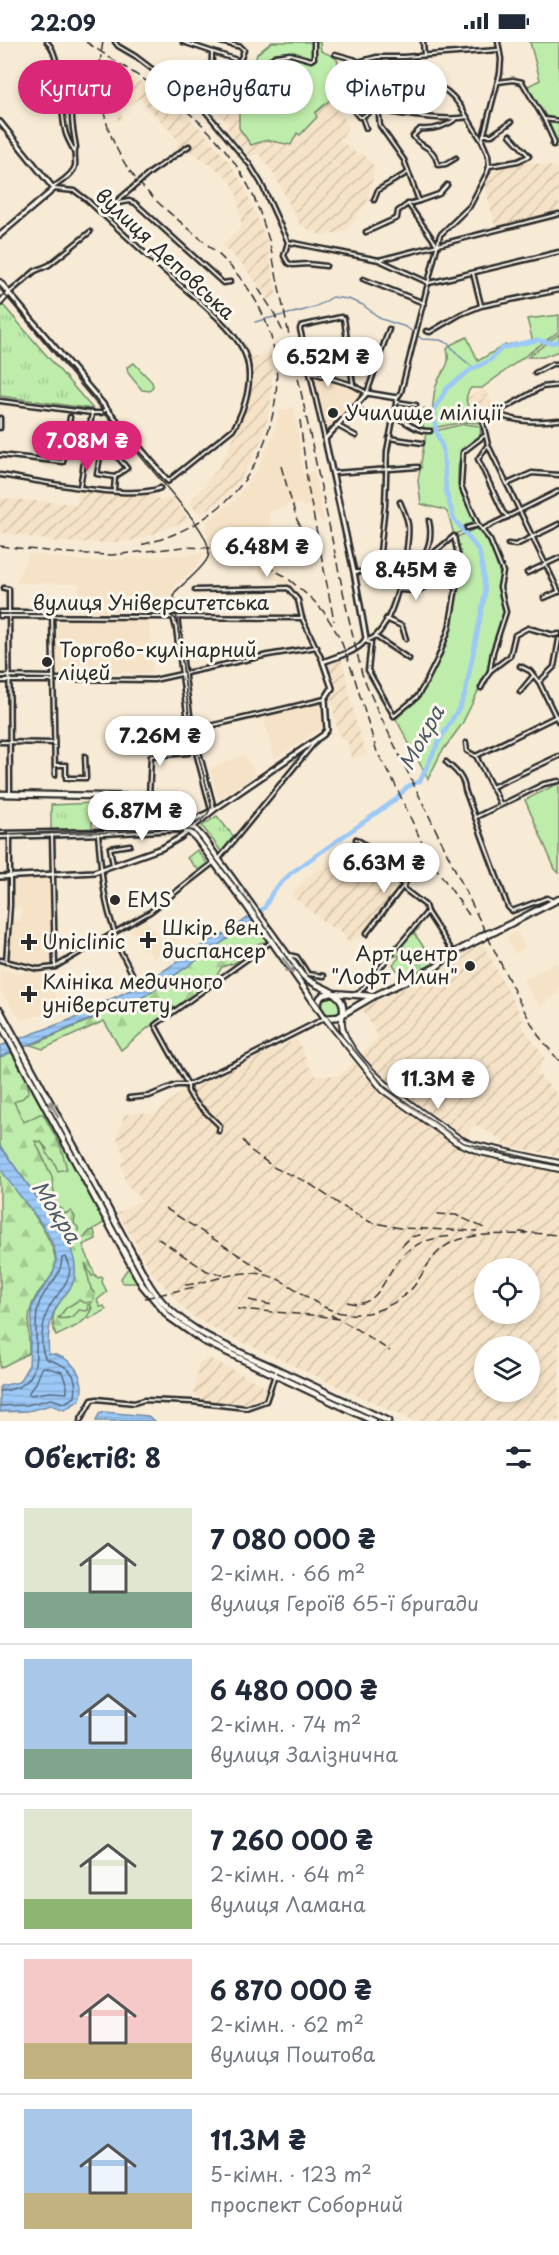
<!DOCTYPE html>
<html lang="uk">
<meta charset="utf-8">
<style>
body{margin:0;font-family:"Playpen Sans",sans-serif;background:#f6f6f7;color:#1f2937;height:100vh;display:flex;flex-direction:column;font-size:22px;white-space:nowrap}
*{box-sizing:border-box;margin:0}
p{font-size:20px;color:#747a83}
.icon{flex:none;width:33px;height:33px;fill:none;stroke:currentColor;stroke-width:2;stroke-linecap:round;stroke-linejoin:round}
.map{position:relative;height:1379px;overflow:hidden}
.sheet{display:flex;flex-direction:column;background:#fff;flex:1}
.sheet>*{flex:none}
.guide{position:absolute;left:18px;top:18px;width:524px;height:54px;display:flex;gap:12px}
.buttons{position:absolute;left:474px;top:1216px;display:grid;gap:12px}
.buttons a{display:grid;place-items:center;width:66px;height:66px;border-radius:50%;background:#fff;box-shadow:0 3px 9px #0003;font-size:30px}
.price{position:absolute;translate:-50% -51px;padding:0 14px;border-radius:21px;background:#fff;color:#222;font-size:20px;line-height:39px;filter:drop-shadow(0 2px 3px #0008)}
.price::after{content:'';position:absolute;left:50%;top:36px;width:18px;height:14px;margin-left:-9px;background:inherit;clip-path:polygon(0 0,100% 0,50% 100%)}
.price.selected{background:#db2777;color:#fff}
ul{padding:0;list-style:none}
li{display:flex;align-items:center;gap:18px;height:150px;padding:0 24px}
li+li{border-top:2px solid #e0e1e3}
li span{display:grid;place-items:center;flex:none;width:168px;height:120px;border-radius:0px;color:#555}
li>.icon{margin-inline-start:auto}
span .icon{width:72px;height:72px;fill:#fffc;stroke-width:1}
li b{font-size:26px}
h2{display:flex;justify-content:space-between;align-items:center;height:72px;padding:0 24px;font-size:26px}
.chip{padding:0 21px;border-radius:27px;background:#fff;box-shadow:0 3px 9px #0003;font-size:21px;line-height:54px}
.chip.selected{background:#db2777;color:#fff}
.status{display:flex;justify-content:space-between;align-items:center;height:42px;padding:0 30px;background:#fff;direction:ltr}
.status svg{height:16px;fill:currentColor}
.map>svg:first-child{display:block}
.built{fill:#f6e3c7}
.industrial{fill:url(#industrial-furrows);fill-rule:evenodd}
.grass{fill:#beecaa;stroke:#748c6a;stroke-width:1.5}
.forest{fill:url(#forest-firs);stroke:#748c6a;stroke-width:1.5}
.park{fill:url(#park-tufts);stroke:#748c6a;stroke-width:1.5}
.water{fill:url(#water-rules);stroke:#6f8aa5;stroke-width:1.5}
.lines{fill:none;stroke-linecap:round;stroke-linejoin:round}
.shore{stroke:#586a7d;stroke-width:1.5}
.stream{stroke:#6f8aa5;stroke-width:1.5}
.river{stroke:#9cc9f7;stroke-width:4.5}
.minor-casing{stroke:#2b2b2b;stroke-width:7}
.tertiary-casing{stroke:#2b2b2b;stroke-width:8}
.secondary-casing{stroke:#2b2b2b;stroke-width:8}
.primary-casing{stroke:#2b2b2b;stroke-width:9}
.minor{stroke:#fbf7ec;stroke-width:2}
.tertiary{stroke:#fbf7ec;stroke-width:3}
.secondary{stroke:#fbf7ec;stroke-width:4}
.primary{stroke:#fbf7ec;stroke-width:4.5}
.tram{stroke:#2b2b2b;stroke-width:1.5}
.rail{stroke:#2b2b2b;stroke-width:1.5;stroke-dasharray:9 4.5;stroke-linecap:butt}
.minor-bridge-casing{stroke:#2b2b2b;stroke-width:7;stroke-linecap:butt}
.minor-bridge{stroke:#fbf7ec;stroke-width:2}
.oneway{stroke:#93918c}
.poi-dot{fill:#2b2b2b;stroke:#fbf7ec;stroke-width:2}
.labels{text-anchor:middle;stroke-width:6;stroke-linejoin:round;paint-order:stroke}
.street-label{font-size:20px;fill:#2b2b2b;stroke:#fbf7ec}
.poi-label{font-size:20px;fill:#2b2b2b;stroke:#fbf7ec;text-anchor:start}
.water-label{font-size:21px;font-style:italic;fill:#4d5a68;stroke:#fbf7ec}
</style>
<div class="status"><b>22:09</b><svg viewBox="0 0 49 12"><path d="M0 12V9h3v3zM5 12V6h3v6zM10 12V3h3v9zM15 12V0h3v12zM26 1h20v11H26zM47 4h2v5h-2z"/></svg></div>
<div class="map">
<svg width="559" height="1379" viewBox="0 0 559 1379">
<defs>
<pattern id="industrial-furrows" width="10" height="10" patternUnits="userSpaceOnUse" patternTransform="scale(1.5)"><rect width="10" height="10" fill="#f6e3c7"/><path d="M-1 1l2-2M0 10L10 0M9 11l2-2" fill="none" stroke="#d3c3ab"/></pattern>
<pattern id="forest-firs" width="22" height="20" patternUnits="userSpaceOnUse" patternTransform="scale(1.5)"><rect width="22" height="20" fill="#beecaa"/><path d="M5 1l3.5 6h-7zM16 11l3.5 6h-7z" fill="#a3cb92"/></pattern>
<pattern id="park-tufts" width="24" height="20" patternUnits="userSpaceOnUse" patternTransform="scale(1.5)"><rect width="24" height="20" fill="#beecaa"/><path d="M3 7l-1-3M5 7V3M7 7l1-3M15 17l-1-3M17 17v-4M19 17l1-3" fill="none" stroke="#a3cb92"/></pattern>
<pattern id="water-rules" width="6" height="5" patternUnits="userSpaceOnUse" patternTransform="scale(1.5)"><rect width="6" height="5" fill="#9cc9f7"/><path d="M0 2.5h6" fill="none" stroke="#87add4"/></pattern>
</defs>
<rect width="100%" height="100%" fill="#f8ebd6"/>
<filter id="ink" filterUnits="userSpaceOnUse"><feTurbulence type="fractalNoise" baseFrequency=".0167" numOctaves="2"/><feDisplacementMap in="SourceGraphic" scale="12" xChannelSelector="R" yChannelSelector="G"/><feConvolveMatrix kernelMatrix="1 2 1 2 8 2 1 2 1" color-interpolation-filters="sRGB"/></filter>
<g filter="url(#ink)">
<g class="built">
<path d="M316,334L360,347L364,351L327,391H324L312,337Z"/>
<path d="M295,365L303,432L314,430L325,480H322L309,465L291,461L270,471L271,499H283L294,509L289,527L284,524L279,532L303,552L299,555L289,544L248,525L212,517V504L205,487L209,484L206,479L234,459L258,426L273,392L280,368Z"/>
<path d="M205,511L204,515L197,524L176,543L172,549L171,565L163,570L79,569V542L15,541L29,512L87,519Z"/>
<path d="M55,577L149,578L153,631L55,632Z"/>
<path d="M321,661L324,684L275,717L263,675Z"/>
<path d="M244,713L256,732L219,757L209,727Z"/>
<path d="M50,836V924L36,925L16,921L8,917L10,879H22L20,877L21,867L13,866L12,837Z"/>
<path d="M146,877L162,901L173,894L178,902L154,917L147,907L143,909L130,887Z"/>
<path d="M517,889L525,906L514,912L506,894Z"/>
<path d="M555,921L559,923V951L541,965L522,938Z"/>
<path d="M0,926L14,931L50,930L60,969L22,978L0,950Z"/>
</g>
<g class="industrial">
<path d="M116,22L183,71L199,85L231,122L245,147L266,196L277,253L269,258L244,224L221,203L241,185V176L237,154L232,141L223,132L187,107L179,109L175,105L179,99L140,56L120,70L123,78L118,80L110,49L107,29Z"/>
<path d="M363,28L371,41L340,70L349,84L340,98L358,113L362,111L375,125L367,161L345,189L323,194L300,183L275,134L259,112L249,114L229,91L227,82L218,69L217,60L227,57L239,72V86L267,98L291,103L298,90L300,92L317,74L315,71Z"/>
<path d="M525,119L559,126V169L495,185L485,144L493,125Z"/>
<path d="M270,310L273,323L271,360L264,392L249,424L228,452L200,473L189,460L217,428L236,391L251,348L252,334L249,316Z"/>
<path d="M484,345L496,366L479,376L466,357Z"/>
<path d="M79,446L135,454L155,453L160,459L172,455L189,478L137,498L105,501L58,500L0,490V456L74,462L77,464Z"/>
<path d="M342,616L356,681L367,712L352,718L347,699H345L338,691L331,657L335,644L328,621Z"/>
<path d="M341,810L395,848L359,897L356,895L349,902L339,887L331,885L290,853L315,829Z"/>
<path d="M483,902L524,979L521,982L545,1016L537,1031L559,1054V1114L503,1103L501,1097L475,1083L465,1095L392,1044L361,1011L378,996L362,966L438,930L456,916Z"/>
<path d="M297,997L310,1026L317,1034L340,1033L354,1020L366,1036L462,1109L559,1131V1379H412L210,1285L189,1272L153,1232L118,1171L139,1159L143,1160L125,1140L121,1122L125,1117L117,1096L124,1073L140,1070L155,1073L182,1049L191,1050V1048L213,1036ZM484,1227H530V1272H484ZM484,1305H530V1350H484Z"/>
<path d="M207,1315L269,1346L266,1355L244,1363L203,1359L194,1353L198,1322Z"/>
</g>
<g class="grass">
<path d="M272,0H320L321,9C338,16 342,16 335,35L337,38L348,42L315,71L317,75L300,93L297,91L291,103L267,98L251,103L239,86V72L228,57L226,58L232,32L239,23L248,26L254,24L257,12Z"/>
<path d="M530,0H559V78H545L526,45L540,38Z"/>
<path d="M546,80L559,81V108L554,104Z"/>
<path d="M559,273V289L482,346H471C460,359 471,369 479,381L464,380L423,388L424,366L432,369C434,360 433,352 436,344C440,329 452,326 447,307L450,303L467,295L478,319L505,303L531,299L532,296L527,277Z"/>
<path d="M559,292V309L543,315H528Z"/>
<path d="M134,321L152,340L153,344L150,349L142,348L128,331L127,325Z"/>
<path d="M464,382L480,384C483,403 472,398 463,410C458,417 458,429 458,438C458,454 472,467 476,482L454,493C445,459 450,471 421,462L418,439L426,391Z"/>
<path d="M479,485L491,505L500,532L498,546L505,570L502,583L496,593L489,627L462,682L441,711L428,737L396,677L418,656L430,638L446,602L458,540L463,530L455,496Z"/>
<path d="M559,741V831L555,827L525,758Z"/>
<circle cx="330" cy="964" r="10"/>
<path d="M20,1017L107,1179L90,1189L84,1196H78V1186L74,1182L71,1169L65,1172L55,1160L52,1135L35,1099L41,1100L54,1120L66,1127L24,1080L13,1059L22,1054L27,1038L16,1019Z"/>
<path d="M30,1027L111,1178L29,1028Z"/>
<path d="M84,1220L92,1233H95L98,1236L101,1235L103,1236L102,1240L107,1250L97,1258L100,1265L104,1264L106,1268L89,1277L88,1273L92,1266L88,1263V1268L86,1269L65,1277L58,1276L66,1266L91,1247Z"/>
<path d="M129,1225L138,1241H123L121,1236Z"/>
</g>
<g class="forest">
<path d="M253,879L268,899L257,902L254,907L234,921L222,925L211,942L155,980L121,1008L104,979L43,1007L28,1002L37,1001L143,955Z"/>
<path d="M418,883L419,886L414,891L434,920L416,932L402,937L393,922L402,913L391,915Z"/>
<path d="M11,1010L27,1038L29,1049L23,1056L14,1060L24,1080L40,1072H43L60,1103L67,1127L58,1129L54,1120L46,1111L47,1107L41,1100L35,1099L52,1135L55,1160L65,1172L71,1169L75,1175L74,1182L78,1185V1196H84L90,1189L94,1188L96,1197L83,1203L95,1233L92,1234L85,1221L91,1247L95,1252L92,1260L84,1261L79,1258L66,1266L58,1276C67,1278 74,1275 79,1268L86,1269L88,1268V1263L91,1262C92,1280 70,1287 56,1294C47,1270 59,1262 72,1243L64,1193L0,1104V1015Z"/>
<path d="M0,1125C14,1146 61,1201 55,1225C53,1237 41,1245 35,1256C26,1272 29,1293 29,1311L0,1326Z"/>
</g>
<g class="park">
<path d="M3,263L93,367L0,354V266Z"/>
<path d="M159,752C173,755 182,760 192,771L190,776C178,774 164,761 159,752Z"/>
<path d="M144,758L151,761L175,784L144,782Z"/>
<path d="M93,761L92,787L51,788V763Z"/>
<path d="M217,774L234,795L224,808L221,809L202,784Z"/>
<path d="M197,808L207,821L198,828L187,816Z"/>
</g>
<g class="water">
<path d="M250,874L253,879L143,955L0,1015V1004L80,974L88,968L128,949L150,941L157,933L209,899L227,891Z"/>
<path d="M0,1104L64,1193C73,1209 81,1230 70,1246C65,1254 57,1262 54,1270C49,1282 47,1299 49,1312C73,1314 87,1336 80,1358L64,1368L51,1363L28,1369L0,1370V1344L19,1340L29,1323L32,1265C37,1250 51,1240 55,1226C64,1195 14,1153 1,1127C0,1121 0,1111 0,1104Z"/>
<path d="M104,1370L148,1374L155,1379H96L99,1372Z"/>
</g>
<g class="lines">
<g class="shore">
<path d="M45,1325L62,1330L67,1344V1351L50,1350L29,1353V1350L36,1341L42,1326Z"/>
<path d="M0,1349C52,1346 30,1299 38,1265C43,1245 60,1241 62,1216L66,1215C78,1235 58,1249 49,1266C43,1278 38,1305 46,1317C67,1323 79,1330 75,1355L64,1361L51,1357L27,1363L0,1364"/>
</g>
<path class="stream" d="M255,280C281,271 310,272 332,255L348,257L363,263L381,277L406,285L422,297L440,298L449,302L459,314L474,326"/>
<path class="river" d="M254,874L265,865L273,849L291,831L395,758L407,745L420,739L438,701L459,666L465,652L485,552L483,529L479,509L454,477L446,449L443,407L436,389L434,368L447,346L469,329L490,318L502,306L537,298L552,301L559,299"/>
<defs>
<g id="minor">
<path d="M47,0C62,12 60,68 65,88C66,96 72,103 74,110"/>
<path d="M115,0L118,4L135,14L202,65L250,123L261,141L288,200L379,218L429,241L559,210"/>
<path d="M183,0L234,17L249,25L255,22L263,23L275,14L290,12L311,18L314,16V0"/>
<path d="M423,0L424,13"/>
<path d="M335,12L353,17L361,21L366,27L377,55L380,84L404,118L419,159L408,162L437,203"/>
<path d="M358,20L377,15H403L498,8"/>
<path d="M498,40L513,38L522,40L544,77L554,99L553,103"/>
<path d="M372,43C384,38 396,38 409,38C457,41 458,64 482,99"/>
<path d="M211,49C224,37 239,26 244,8L241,5L221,0"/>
<path d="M349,63L359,75H362"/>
<path d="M202,65L211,49L212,11"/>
<path d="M378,67C396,73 449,79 467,75"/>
<path d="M456,77C445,85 433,88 420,87L413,94C421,107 433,102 438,123L446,122L456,116"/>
<path d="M544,77L559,79"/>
<path d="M366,86L362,75L377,65"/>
<path d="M483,93H492L511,80"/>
<path d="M490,124L518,119L529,114L510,93"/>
<path d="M151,130L189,104"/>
<path d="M54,145C60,140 73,133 75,124C76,117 73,112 76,105C69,67 70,70 87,35"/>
<path d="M54,147L75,149L87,158C114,183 141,208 168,232C191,253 237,287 246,315C254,338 245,366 234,386L168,439"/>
<path d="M374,158L378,148L407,131"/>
<path d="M419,159L439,152L447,143"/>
<path d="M113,162L129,159L135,161L223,241L230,240"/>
<path d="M102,172L137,142"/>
<path d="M366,190L397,176L398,169L408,162"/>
<path d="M288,200L284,214L288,221L293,223L308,222L326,224"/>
<path d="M379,218L559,172"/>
<path d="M473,231L481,263"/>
<path d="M363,237L424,261"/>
<path d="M9,251L35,229L49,223L90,190"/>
<path d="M426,289L430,290L461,272L481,264L559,248"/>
<path d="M310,330L353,343L367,351L389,287"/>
<path d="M535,331L552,322H559"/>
<path d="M559,343L542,345L487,376L483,381L488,403L559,550"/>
<path d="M0,359L92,371H101L107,367"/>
<path d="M397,360L416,363"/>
<path d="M350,369C365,369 380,371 394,375C407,379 416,390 430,389"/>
<path d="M496,371C516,381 537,380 559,378"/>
<path d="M0,376V386"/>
<path d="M90,383L127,426L115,435L114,448"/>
<path d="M336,383L356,394"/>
<path d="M484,394L463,410L461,444L478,483L490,498L503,530L500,545L506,570L493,610L490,629"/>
<path d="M67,396L70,375"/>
<path d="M389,396L422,401"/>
<path d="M325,397L300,287L301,284L341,275L344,276L353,343"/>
<path d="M103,398L97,432L115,435"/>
<path d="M487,404L478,417L503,470L508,475"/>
<path d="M0,413L63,420L67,396L88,399"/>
<path d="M334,431L418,425"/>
<path d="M0,433C33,438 134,459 160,446"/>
<path d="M507,442L532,431L559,433"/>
<path d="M80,445L92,371"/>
<path d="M467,486L478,483"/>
<path d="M483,487L559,449"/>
<path d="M508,502L516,503L559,482"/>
<path d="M420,521C428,508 433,495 429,479"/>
<path d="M378,529L385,463L387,409L397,356L401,350L440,193L470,164L487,131L489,124L488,113L482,99L500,31L501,17L498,0"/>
<path d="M354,530H402"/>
<path d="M527,531L559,516"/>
<path d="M4,546L9,547L10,752"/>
<path d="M195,548L288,546L298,558L302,576L323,620"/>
<path d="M399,548L418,549L426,544"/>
<path d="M544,556L558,550"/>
<path d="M0,570H52L55,733"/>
<path d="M0,574L302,576"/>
<path d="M173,575L176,586L188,679L211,768"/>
<path d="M177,575L191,680L214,766"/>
<path d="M386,577L402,584L406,597"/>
<path d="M376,595L409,617"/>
<path d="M559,597L554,625L539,640L559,681"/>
<path d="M368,598C393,593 411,505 408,482C407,475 403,467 400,460"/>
<path d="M365,599L371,601L368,628L394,674L417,655L425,642L438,616L449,587L457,540L461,529L454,494L418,524L402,527"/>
<path d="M520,624L530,629L539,640"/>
<path d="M0,634L53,635"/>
<path d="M57,637L154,638L268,613L317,605"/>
<path d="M0,639H53"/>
<path d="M481,646L490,629L510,614L515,593L528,586L554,593L559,592"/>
<path d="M520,650L533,634"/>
<path d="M193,688L325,657"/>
<path d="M0,700L54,701"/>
<path d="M466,701L467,709L476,714L501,763"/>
<path d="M476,714L559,673"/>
<path d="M446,720C455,728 464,735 465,748L508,865L512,869L547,856L553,859"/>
<path d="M55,723H66V736H86L85,714"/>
<path d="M492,745L559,714"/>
<path d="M149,755L151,714L188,711"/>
<path d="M476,775L544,742L559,739"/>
<path d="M0,791L104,789L182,784"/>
<path d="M98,792C101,824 103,860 115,890"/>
<path d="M52,793L55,925"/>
<path d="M0,795L104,792L179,788L186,789"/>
<path d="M356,797L410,830"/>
<path d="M218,818L315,700"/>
<path d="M113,823L110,806L130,803"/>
<path d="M389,831L404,843V847L425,863L427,870L451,907"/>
<path d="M366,892L404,843L417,821"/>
<path d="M112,893L136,939"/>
<path d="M289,913L297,915L308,932L324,934"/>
<path d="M0,918L38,927L55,925L150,870L213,821"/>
<path d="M6,920L10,863V794"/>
<path d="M357,953L427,870"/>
<path d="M129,1056L149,1054L176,1043H188L240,1019L325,976"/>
<path d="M219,1089L220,1084L193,1058L188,1049V1043L155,983L271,900"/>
<path d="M80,1379L92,1358L97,1357L134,1361L144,1358L192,1360L246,1366L266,1359L277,1327"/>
</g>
<g id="tertiary">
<path d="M0,80L54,147L0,193"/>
<path d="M9,251L168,439"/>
<path d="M182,784L213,768"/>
<path d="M0,835L94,830L162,806L181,795L215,767L323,693L327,688L325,657L332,646L323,620C336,614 360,610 366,596L354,530L325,397L367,351L397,356"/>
</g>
<g id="secondary">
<path d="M0,240L9,251L0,261"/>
<path d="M343,972C330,1012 431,1077 460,1097L471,1102L559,1121"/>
<path d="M325,976L383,1048L456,1100L480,1110L559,1127"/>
</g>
<g id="primary">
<path d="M0,752L149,755L193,785L203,796L302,933C317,948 346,947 343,971"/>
<path d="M160,763L196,796L246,863L325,976L338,975L374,954L436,925L453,911L559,857"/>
<path d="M472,900L485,892L496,889"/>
<path d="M317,966L320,956L323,953L332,951L371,954"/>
<path d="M0,968L149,1242C177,1288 232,1306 279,1328C315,1345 351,1362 388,1379"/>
<path d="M0,981L142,1243L169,1275L203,1299L373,1379"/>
</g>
</defs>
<use href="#minor" class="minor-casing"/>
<use href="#tertiary" class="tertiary-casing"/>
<use href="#secondary" class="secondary-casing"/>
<use href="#primary" class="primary-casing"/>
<use href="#minor" class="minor"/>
<use href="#tertiary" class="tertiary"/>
<use href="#secondary" class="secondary"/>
<use href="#primary" class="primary"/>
<g class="tram">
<path d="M0,247L174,454C184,467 214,498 208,515C204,526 184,541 175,550L174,553L190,680L211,762C211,774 194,785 183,787"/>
<path d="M0,572H168L176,577"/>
<path d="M0,792L178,786L194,789L249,861L337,988L385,1045L464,1101L559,1123"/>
</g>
<g class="rail">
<path d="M86,0C146,40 209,72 245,138C256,156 262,177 269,198L348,573L362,632L376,665L520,961L538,993L559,1019"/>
<path d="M103,0C93,51 107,106 142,144C164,169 192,188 217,211C278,267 294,341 257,417C235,463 189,492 140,503"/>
<path d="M258,246L273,269L283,290"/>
<path d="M300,378L308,445L334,579"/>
<path d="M281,424L297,478L317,512"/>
<path d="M0,504L65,511L111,513L183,505L214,506L236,511L254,518L285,534L312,557L324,570L340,596L354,634L377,710L393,738L429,816L469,873"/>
<path d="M243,1098L250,1108L275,1126L307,1140L342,1164L370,1180L400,1186L477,1189"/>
<path d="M165,1166L267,1231"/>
<path d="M437,1172L456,1173L484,1186"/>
<path d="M519,1190L559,1193"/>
<path d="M157,1196L207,1229L226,1233"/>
<path d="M402,1204L411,1195L424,1192"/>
<path d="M185,1243C210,1241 237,1227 262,1232C304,1241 320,1282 372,1270C387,1266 404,1256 414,1244C425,1229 432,1211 449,1202C472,1190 501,1193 526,1192"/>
<path d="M145,1256L194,1245"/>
<path d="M249,1258L272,1263"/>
<path d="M347,1260C379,1270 384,1232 402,1214C417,1199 433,1196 453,1194"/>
<path d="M237,1267L321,1274L338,1277"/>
<path d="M331,1273L353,1285L390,1309"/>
</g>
<defs>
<path id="minor-bridge" d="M137,142L151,130"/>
</defs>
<use href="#minor-bridge" class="minor-bridge-casing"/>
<use href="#minor-bridge" class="minor-bridge"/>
</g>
<defs><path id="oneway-shaft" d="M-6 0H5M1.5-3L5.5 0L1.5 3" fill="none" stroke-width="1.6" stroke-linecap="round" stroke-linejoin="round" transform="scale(1.5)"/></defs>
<g class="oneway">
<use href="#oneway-shaft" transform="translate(288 924) rotate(57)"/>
<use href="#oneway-shaft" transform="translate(54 1067) rotate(-118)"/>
</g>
</g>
<g class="poi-dot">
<circle cx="333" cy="371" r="6"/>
<circle cx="47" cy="620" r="6"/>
<circle cx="115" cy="858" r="6"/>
<path d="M145 889h6v6h6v6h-6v6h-6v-6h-6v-6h6z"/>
<path d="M26 891h6v6h6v6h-6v6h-6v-6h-6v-6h6z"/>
<circle cx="470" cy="924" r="6"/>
<path d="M26 943h6v6h6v6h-6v6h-6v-6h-6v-6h6z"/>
</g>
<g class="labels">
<g class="street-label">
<text transform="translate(165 212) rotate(43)" y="7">вулиця Деповська</text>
<text x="151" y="568">вулиця Університетська</text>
</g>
<g class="poi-label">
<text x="345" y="378">Училище міліції</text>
<text x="59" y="615">Торгово-кулінарний<tspan x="59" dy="23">ліцей</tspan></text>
<text x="127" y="865">EMS</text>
<text x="162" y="893">Шкір. вен.<tspan x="162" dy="23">диспансер</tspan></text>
<text x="42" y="907">Uniclinic</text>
<text x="458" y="919" text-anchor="end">Арт центр<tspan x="458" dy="23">"Лофт Млин"</tspan></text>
<text x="42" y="947">Клініка медичного<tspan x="42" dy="23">університету</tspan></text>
</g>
<g class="water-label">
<text transform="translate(422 696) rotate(-61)" y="7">Мокра</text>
<text transform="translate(56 1170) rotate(57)" y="7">Мокра</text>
</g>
</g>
</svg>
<div class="buttons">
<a><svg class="icon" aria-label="locate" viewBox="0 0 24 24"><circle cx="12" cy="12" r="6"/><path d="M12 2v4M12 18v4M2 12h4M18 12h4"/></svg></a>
<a><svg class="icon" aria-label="layers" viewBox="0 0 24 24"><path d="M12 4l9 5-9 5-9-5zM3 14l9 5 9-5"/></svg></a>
</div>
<b class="price" style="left:328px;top:346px">6.52M ₴</b>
<b class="price selected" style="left:87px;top:430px">7.08M ₴</b>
<b class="price" style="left:267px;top:536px">6.48M ₴</b>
<b class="price" style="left:416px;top:559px">8.45M ₴</b>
<b class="price" style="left:160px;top:725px">7.26M ₴</b>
<b class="price" style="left:142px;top:800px">6.87M ₴</b>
<b class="price" style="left:384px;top:852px">6.63M ₴</b>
<b class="price" style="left:438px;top:1068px">11.3M ₴</b>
<div class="guide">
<a class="chip selected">Купити</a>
<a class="chip">Орендувати</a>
<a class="chip">Фільтри</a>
</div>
</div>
<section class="sheet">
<h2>Об’єктів: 8<svg class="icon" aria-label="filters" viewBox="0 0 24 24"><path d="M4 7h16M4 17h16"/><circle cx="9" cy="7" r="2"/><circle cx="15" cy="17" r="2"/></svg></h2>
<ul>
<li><span style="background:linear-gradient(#dfe7d0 70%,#7fa58c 0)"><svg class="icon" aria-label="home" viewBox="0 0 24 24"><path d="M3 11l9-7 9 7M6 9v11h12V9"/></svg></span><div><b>7 080 000 ₴</b><p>2-кімн. · 66 m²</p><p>вулиця Героїв 65-ї бригади</p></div></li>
<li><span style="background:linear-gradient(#a9c7e8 75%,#7fa58c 0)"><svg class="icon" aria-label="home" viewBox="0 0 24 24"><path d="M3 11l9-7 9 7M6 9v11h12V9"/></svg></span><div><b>6 480 000 ₴</b><p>2-кімн. · 74 m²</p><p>вулиця Залізнична</p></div></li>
<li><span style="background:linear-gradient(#dfe7d0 75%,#8fb573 0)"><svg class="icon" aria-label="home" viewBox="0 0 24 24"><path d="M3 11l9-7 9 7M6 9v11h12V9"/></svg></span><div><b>7 260 000 ₴</b><p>2-кімн. · 64 m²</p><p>вулиця Ламана</p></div></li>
<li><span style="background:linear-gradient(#f6c9c9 70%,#c2b280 0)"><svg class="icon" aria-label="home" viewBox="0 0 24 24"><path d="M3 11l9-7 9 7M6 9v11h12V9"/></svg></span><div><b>6 870 000 ₴</b><p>2-кімн. · 62 m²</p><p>вулиця Поштова</p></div></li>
<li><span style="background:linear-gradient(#a9c7e8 70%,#c2b280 0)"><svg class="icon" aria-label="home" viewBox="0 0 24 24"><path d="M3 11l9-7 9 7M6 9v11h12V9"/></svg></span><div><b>11.3M ₴</b><p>5-кімн. · 123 m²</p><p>проспект Соборний</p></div></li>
</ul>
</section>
